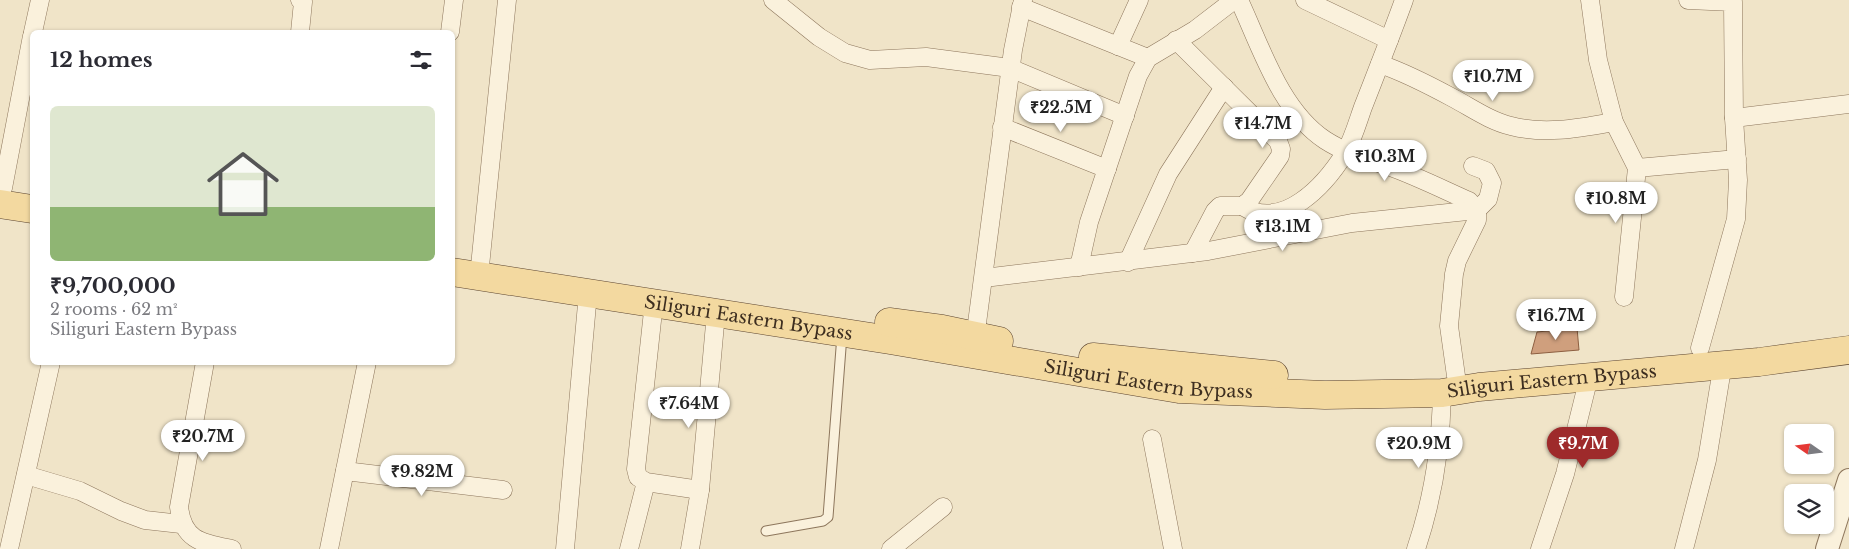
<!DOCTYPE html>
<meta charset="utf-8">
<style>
body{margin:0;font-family:"Libre Baskerville",serif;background:#f2f2f3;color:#2b2b33;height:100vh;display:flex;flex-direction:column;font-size:19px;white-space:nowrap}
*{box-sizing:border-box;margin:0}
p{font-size:16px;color:#7c7c81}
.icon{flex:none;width:28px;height:28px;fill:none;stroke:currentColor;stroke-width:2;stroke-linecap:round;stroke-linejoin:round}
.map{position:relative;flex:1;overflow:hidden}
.sheet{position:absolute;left:30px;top:30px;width:425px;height:335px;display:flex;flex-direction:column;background:#fff;border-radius:8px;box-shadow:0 1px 4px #0004}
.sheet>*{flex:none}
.needle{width:32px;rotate:284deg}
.buttons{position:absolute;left:1784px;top:424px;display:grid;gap:10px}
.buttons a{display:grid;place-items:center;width:50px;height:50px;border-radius:8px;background:#fff;box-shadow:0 1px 4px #0004;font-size:25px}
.price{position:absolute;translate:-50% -42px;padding:0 11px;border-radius:18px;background:#fff;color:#222;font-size:16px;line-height:32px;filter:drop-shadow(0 1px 2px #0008)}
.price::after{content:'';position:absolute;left:50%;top:30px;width:15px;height:11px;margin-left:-8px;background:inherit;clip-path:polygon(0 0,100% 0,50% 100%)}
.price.active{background:#9e2a2b;color:#fff}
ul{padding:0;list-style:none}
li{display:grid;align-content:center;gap:10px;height:265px;padding:0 20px}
li span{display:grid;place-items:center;height:155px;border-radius:8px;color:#555}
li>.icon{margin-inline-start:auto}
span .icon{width:90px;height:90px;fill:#fffc;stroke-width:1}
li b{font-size:21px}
h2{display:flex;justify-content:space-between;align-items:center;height:60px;padding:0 20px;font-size:21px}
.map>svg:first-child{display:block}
.building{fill:#cf9f7d;stroke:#8d5f41}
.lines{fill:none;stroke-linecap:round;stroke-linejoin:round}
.service-casing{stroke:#8d765c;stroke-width:11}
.minor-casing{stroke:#8d765c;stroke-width:19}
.tertiary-casing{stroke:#8d765c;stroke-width:24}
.primary-casing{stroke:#5b4430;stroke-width:29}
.service{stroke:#faf1dc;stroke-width:9}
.minor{stroke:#faf1dc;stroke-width:18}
.tertiary{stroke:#faf1dc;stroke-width:22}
.primary{stroke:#f3d9a0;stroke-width:28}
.labels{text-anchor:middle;stroke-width:4.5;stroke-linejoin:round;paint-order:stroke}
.street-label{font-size:18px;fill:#3d2e20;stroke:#f7eed8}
</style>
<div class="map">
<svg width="1849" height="549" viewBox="0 0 1849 549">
<rect width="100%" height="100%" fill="#f0e4c8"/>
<path class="building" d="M1577,328L1579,350L1531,354L1537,332Z"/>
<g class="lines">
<defs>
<path id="service" d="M766,531L823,521L828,517L842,335"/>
<g id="minor">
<path d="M773,0L819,37L845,53L870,60L926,57L1010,68L1125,116"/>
<path d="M1239,0C1261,47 1280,110 1325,140C1345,153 1367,159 1388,166C1416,176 1442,189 1469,201L1477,210V220L1457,261L1454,274L1449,326L1456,376"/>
<path d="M1305,0L1389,40"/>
<path d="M1590,0L1598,60L1614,122L1637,168L1624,297"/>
<path d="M1688,0L1733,2L1734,118L1738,180L1736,219L1700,348"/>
<path d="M1021,7L1148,58"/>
<path d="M33,32L40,0"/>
<path d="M300,32L303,2L300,0"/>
<path d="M450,32L454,0"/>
<path d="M1176,40L1278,141L1281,149L1280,156L1249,201L1242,206H1220L1215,211L1193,253"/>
<path d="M1118,46L1139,0"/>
<path d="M1380,64C1406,73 1429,85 1453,98C1472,108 1490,121 1511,126C1545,135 1580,128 1614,122"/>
<path d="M1734,118L1849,104"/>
<path d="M1002,127L1107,169"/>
<path d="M1637,168L1737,159"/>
<path d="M3,188L32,36"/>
<path d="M1242,206C1283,232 1325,185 1345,153C1353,139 1358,121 1363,107C1377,71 1391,36 1404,0"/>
<path d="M1128,262L1168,174L1224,87"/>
<path d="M1079,267L1089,222L1138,76L1148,58L1195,30L1234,0"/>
<path d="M479,276L507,0"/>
<path d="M984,278L1208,251L1352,223L1477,210L1488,199L1492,183L1486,171L1473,166"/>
<path d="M654,302L636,469L638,477L646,482L700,490"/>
<path d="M974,346L1013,50L1023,0"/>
<path d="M205,362L179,507C183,541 202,543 232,549"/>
<path d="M1152,439L1173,549"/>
<path d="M345,471L503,490"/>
<path d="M26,475L80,491L121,511L145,520L181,524"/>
<path d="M9,549L51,362"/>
<path d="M329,549L367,362"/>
<path d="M565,549L588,293"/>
<path d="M629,549L646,482"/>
<path d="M690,549L700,490L716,313"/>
<path d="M891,549L943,507"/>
<path d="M1416,549C1433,499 1441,446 1442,393"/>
<path d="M1540,549L1565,474L1589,377"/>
<path d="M1684,549L1707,460L1723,363"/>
</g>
<path id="tertiary" d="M1827,549L1849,480"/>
<g id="primary">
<path d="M0,204L32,209"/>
<path id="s1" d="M452,272L890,340L1179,389L1325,395L1442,393L1479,387L1759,362L1849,350"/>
<path d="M889,322L942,329L999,341"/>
<path d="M1093,357L1274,375"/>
</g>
</defs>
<use href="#service" class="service-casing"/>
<use href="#minor" class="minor-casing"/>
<use href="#tertiary" class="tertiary-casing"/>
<use href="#primary" class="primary-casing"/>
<use href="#service" class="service"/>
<use href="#minor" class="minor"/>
<use href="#tertiary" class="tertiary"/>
<use href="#primary" class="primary"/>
</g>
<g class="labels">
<g class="street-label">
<text dy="6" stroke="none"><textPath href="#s1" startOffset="300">Siliguri Eastern Bypass</textPath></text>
<text dy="6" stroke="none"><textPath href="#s1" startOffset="705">Siliguri Eastern Bypass</textPath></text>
<text dy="6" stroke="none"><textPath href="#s1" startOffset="1110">Siliguri Eastern Bypass</textPath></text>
</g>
</g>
</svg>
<div class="buttons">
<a><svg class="needle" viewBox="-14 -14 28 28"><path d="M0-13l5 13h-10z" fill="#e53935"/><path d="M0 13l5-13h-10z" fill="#7c7c81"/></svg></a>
<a><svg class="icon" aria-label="layers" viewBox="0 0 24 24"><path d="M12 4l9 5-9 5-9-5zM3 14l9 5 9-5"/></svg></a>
</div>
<b class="price" style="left:1493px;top:102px">₹10.7M</b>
<b class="price" style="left:1061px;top:133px">₹22.5M</b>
<b class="price" style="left:1263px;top:149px">₹14.7M</b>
<b class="price" style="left:1385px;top:182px">₹10.3M</b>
<b class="price" style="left:1616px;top:224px">₹10.8M</b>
<b class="price" style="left:1283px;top:252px">₹13.1M</b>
<b class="price" style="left:1556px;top:341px">₹16.7M</b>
<b class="price" style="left:689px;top:429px">₹7.64M</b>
<b class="price" style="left:203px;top:462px">₹20.7M</b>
<b class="price" style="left:1419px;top:469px">₹20.9M</b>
<b class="price active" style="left:1583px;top:469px">₹9.7M</b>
<b class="price" style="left:422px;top:497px">₹9.82M</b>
<section class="sheet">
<h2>12 homes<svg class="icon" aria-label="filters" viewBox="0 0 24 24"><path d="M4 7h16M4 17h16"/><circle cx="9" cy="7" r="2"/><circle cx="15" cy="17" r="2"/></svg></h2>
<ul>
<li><span style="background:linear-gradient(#dfe7d0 65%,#8fb573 0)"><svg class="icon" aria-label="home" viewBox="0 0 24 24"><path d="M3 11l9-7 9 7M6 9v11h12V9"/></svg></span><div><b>₹9,700,000</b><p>2 rooms · 62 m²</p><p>Siliguri Eastern Bypass</p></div></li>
</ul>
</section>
</div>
